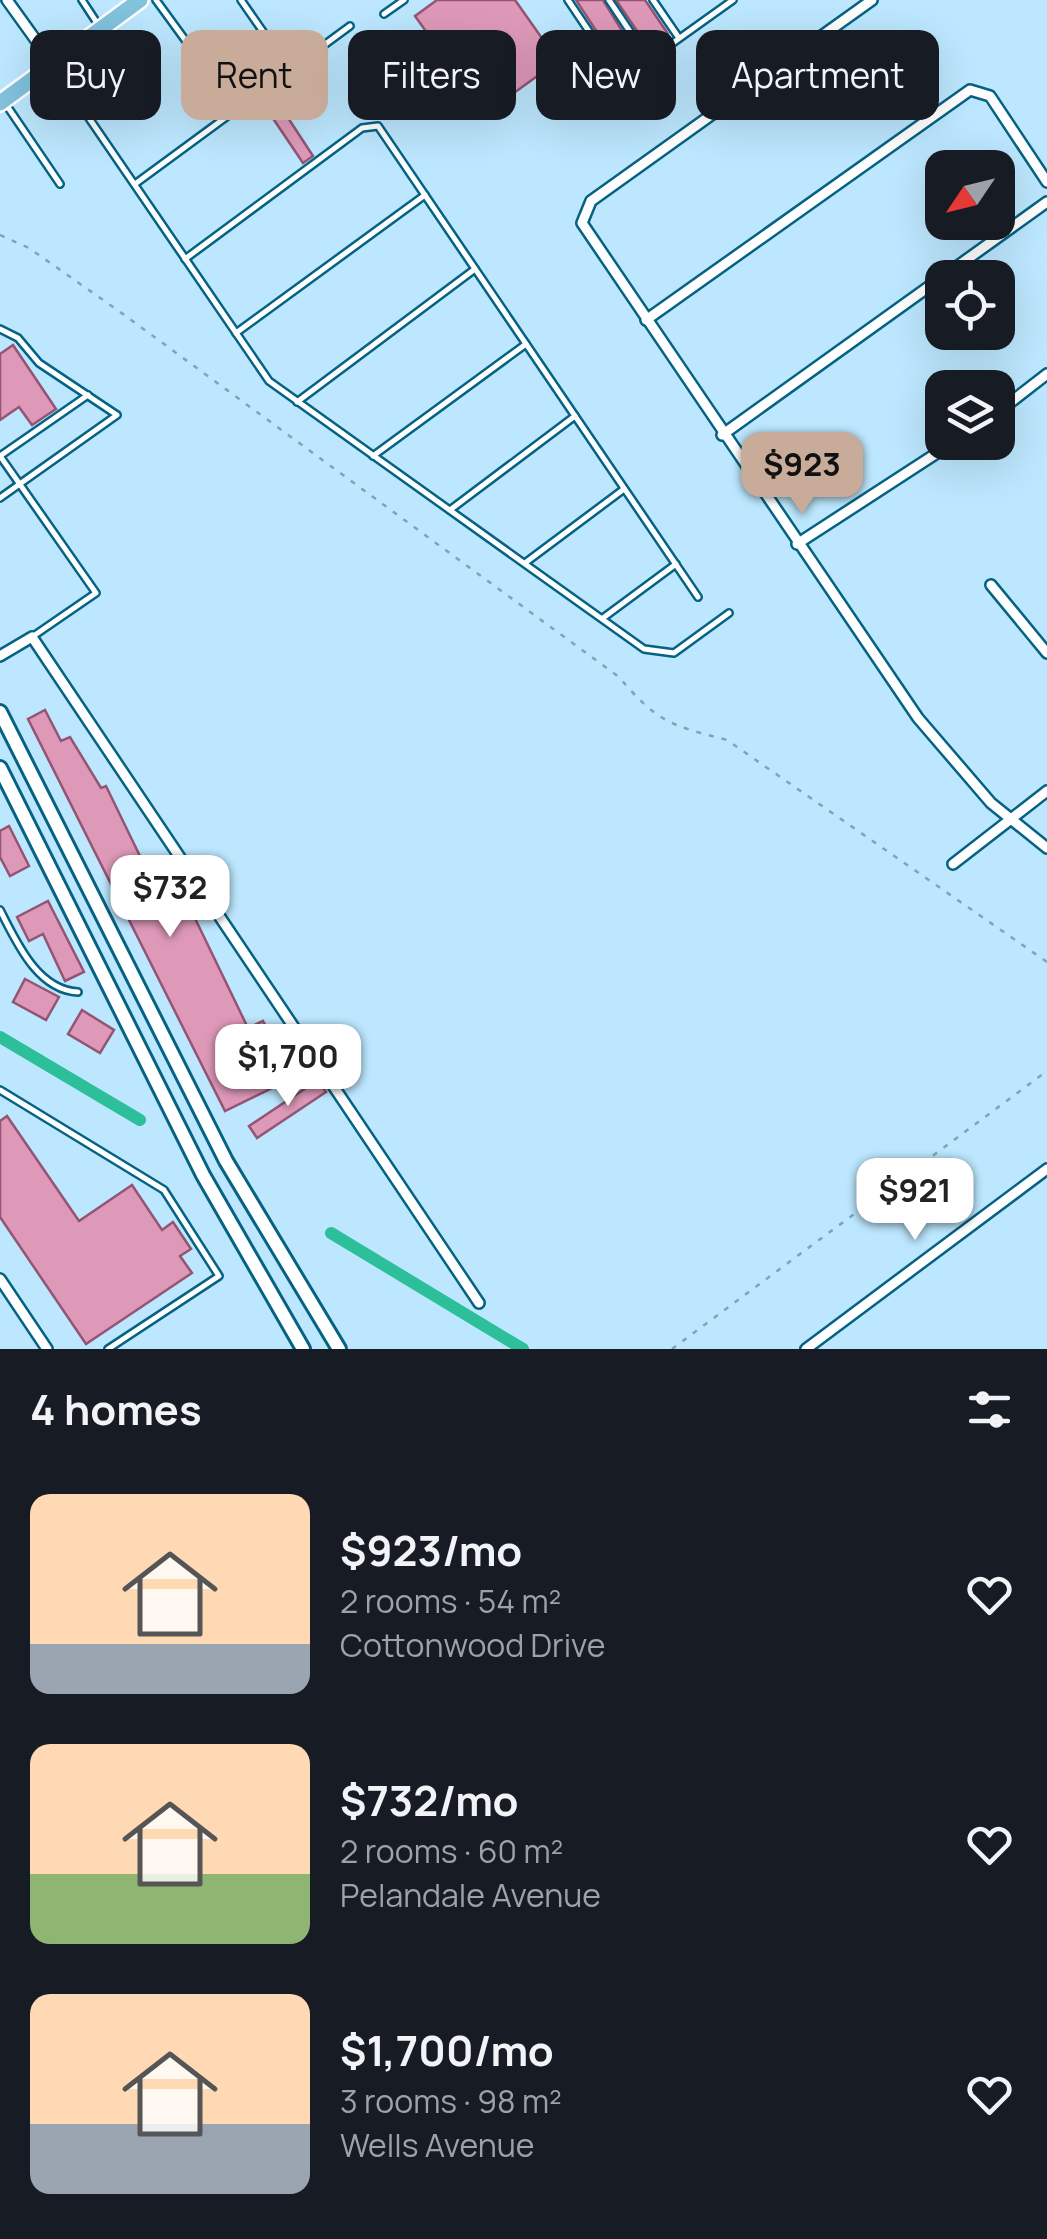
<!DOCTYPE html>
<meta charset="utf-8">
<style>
body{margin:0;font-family:Manrope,sans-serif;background:#242831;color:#f1f3f6;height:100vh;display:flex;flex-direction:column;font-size:38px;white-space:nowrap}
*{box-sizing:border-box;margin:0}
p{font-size:32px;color:#9ea1a6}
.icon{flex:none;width:55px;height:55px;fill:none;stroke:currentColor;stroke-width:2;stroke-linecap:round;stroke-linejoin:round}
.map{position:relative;height:1349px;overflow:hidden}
.sheet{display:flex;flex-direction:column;background:#171b24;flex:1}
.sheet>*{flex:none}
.hud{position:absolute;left:30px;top:30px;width:988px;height:90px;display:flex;gap:20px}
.needle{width:65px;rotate:235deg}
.controls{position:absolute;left:925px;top:150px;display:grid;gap:20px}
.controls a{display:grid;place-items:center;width:90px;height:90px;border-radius:20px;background:#171b24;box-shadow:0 10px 40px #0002;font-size:50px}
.price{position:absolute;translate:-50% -85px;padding:0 22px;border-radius:20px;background:#fff;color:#222;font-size:32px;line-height:65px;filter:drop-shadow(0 2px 5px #0008)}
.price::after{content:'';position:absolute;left:50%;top:60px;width:30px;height:22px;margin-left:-15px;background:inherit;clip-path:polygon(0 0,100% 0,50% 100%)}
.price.selected{background:#c9ab99;color:#111}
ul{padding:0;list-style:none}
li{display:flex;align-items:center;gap:30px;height:250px;padding:0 30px}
li span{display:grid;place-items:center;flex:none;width:280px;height:200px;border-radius:20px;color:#555}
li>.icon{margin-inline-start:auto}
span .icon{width:120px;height:120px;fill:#fffc;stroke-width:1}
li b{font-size:42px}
h2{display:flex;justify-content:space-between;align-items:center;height:120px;padding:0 30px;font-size:42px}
.chip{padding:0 35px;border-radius:20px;background:#171b24;box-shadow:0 10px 40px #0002;font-size:35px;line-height:90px}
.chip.selected{background:#c9ab99;color:#111}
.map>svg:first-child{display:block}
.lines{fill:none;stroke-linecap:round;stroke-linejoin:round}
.canal{stroke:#2dbf99;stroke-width:12}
.building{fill:#de99b9;stroke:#935573;stroke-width:2.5}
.lane-casing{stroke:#066283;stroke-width:10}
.street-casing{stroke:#066283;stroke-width:14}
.secondary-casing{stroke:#066283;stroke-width:18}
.primary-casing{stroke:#fff;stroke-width:20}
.path{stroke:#7da4b7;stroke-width:2.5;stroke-dasharray:5 8;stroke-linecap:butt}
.lane{stroke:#fff;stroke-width:5}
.street{stroke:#fff;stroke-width:9}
.secondary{stroke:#fff;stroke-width:12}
.primary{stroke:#81c2dd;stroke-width:15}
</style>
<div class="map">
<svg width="1047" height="1349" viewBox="0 0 1047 1349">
<rect width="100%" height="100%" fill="#bce7fe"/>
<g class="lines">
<g class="canal">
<path d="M0,1037L140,1120"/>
<path d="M331,1233L523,1349"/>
</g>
</g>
<g class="building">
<path d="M437,0H515L558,61L485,114L415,16Z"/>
<path d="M576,0H603L637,55L620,67Z"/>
<path d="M616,0H645L668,34L648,47Z"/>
<path d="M275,98L313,156L303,163L264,105Z"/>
<path d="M13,345L56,409L32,425L19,407L0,420V354Z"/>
<path d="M45,710L61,741L70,737L101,788L106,786L154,885L169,878L185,911L190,908L248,1028L263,1021L271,1036L275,1033L297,1076L225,1111L28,719Z"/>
<path d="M9,826L29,866L10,876L0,857V831Z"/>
<path d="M48,901L84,972L65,981L43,934L29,941L17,917Z"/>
<path d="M25,979L59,997L46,1020L13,1002Z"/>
<path d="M82,1010L114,1030L100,1053L68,1034Z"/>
<path d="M318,1080L326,1092L257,1138L249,1126Z"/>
<path d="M7,1116L79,1221L132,1185L162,1230L173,1222L191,1249L180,1256L192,1273L86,1344L0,1217V1121Z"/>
</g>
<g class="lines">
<defs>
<g id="lane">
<path d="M82,0L99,26"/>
<path d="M156,0L199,59"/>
<path d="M241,0L273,46"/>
<path d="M568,0L621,79L649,60L609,0"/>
<path d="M653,0L679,38"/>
<path d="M384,14L404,0"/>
<path d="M649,60L733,0"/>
<path d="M54,67L269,381L644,649L674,653L729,613"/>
<path d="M5,103L60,184"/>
<path d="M135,184L350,26"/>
<path d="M185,259L362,128L378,126L698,597"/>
<path d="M0,329L18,338L39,363L117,415L0,498"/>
<path d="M236,333L425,195"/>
<path d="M297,402L475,269"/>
<path d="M0,456L96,593L32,637"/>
<path d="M0,456L88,395"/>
<path d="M373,456L526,344"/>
<path d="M450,510L575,416"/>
<path d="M525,563L624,489"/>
<path d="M603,618L676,564"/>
<path d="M0,910C16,941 37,990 78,992"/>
<path d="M0,1090L164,1190L219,1276L108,1349"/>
</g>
<g id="street">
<path d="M7,0L53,64"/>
<path d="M872,0L591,201L582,223L918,718L991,803L1047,848"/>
<path d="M646,320L970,90L990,96L1047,182"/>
<path d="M998,412L1047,374"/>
<path d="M722,435L1047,202"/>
<path d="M797,544L954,442"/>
<path d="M991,585L1047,653"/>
<path d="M0,656L32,637L479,1303"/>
<path d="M953,864L1047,791"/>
<path d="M0,1279L47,1349"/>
<path d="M806,1349L1047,1169"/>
</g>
<g id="secondary">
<path d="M0,712L226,1161L339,1349"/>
<path d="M0,768L203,1175L303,1349"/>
</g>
<path id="primary" d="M0,103L140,0"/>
</defs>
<use href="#lane" class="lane-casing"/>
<use href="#street" class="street-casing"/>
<use href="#secondary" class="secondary-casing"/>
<use href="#primary" class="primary-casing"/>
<g class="path">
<path d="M0,235L29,248L123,314L619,677C658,723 670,725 727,740L1047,962"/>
<path d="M672,1349L1047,1071"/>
</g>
<use href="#lane" class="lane"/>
<use href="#street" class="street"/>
<use href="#secondary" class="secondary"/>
<use href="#primary" class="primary"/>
</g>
</svg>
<div class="controls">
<a><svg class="needle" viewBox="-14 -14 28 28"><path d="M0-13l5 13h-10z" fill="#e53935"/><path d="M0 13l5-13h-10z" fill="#9ea1a6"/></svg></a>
<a><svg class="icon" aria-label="locate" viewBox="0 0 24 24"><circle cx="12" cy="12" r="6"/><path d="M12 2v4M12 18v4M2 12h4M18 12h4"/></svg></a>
<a><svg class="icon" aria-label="layers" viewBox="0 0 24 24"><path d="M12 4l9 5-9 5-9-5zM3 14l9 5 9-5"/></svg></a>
</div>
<b class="price selected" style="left:802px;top:517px">$923</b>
<b class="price" style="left:170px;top:940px">$732</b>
<b class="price" style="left:288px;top:1109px">$1,700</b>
<b class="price" style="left:915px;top:1243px">$921</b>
<div class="hud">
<a class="chip">Buy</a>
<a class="chip selected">Rent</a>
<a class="chip">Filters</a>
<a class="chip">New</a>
<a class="chip">Apartment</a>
</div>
</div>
<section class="sheet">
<h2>4 homes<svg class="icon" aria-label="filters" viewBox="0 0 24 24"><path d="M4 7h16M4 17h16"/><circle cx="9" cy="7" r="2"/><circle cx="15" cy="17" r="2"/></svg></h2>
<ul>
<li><span style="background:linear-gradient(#ffd9b3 75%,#9aa5b1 0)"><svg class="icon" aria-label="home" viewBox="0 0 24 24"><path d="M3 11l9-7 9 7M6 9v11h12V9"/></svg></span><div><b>$923/mo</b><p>2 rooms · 54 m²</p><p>Cottonwood Drive</p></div><svg class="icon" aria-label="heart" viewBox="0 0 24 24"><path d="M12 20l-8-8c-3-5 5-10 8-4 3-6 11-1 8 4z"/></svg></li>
<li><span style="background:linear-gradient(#ffd9b3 65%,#8fb573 0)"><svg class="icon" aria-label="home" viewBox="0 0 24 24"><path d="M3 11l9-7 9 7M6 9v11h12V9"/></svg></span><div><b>$732/mo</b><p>2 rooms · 60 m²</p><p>Pelandale Avenue</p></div><svg class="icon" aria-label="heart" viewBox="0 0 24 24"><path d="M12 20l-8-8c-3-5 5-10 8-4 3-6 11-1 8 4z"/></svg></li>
<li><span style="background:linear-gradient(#ffd9b3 65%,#9aa5b1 0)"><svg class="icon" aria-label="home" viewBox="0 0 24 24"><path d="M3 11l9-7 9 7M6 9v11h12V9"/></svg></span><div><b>$1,700/mo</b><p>3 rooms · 98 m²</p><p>Wells Avenue</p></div><svg class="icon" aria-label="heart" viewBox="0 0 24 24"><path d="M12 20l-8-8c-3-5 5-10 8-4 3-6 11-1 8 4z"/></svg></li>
</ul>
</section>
